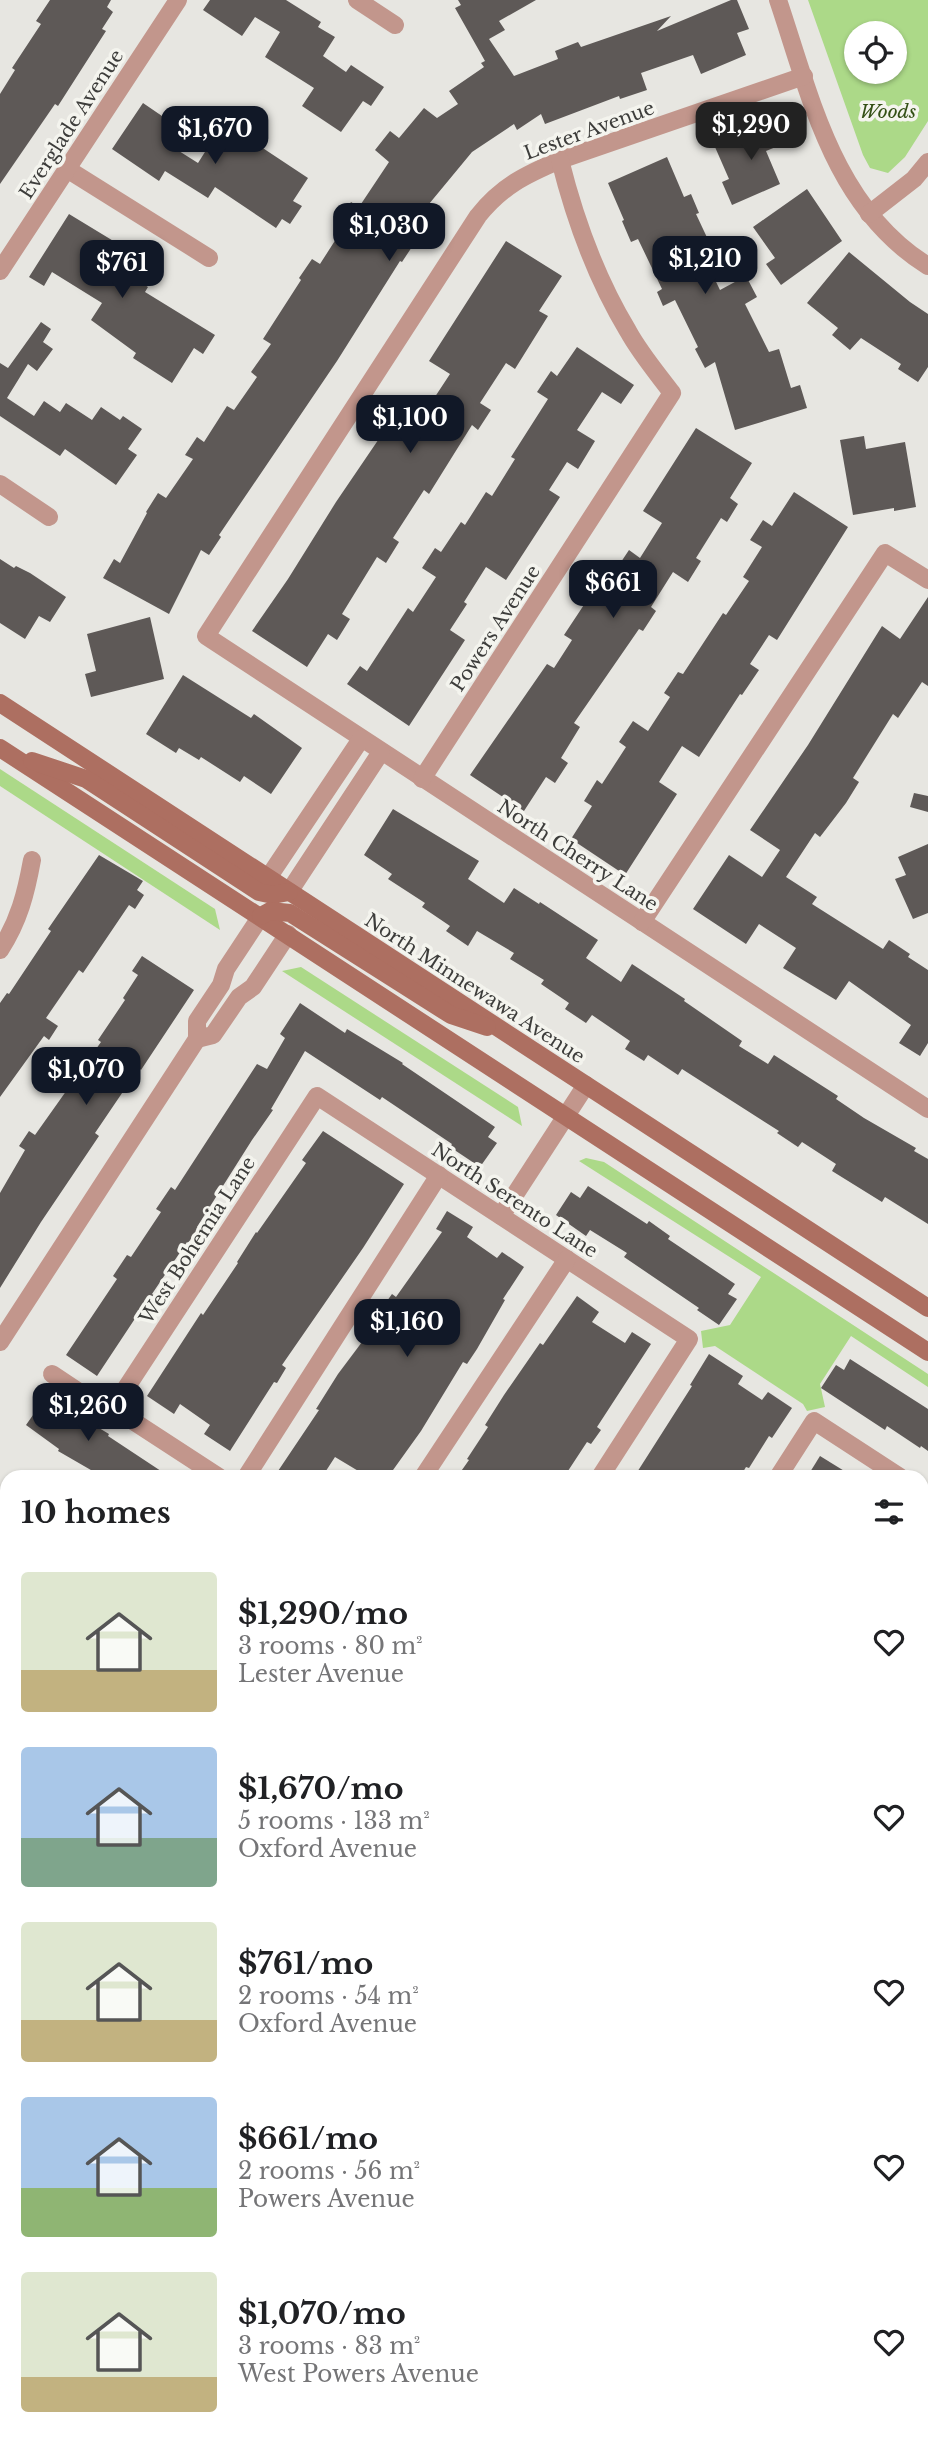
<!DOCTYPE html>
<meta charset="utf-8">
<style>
body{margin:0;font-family:"Libre Baskerville",serif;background:#f6f6f6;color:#202124;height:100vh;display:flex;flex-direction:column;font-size:26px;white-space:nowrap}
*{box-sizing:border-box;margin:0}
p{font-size:23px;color:#757577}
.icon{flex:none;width:38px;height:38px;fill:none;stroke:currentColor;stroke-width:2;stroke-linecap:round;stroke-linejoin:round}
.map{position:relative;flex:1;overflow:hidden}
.drawer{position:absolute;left:0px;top:1470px;width:929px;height:973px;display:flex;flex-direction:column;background:#fff;border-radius:21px 21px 0 0;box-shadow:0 2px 5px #0004}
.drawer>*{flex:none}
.buttons{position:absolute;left:844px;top:21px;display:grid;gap:14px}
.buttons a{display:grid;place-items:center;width:63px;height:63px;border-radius:50%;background:#fff;box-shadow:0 2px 5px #0004;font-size:35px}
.price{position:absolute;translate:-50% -60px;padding:0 16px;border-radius:14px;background:#111827;color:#fff;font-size:23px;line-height:46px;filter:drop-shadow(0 2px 4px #0008)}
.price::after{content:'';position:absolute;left:50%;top:42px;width:21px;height:16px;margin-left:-10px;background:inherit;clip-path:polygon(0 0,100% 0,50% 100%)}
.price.on{background:#222;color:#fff}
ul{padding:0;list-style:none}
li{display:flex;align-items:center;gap:21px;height:175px;padding:0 21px}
li span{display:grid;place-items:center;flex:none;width:196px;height:140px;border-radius:7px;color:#555}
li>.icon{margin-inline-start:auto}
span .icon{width:84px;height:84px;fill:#fffc;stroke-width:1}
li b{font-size:30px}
h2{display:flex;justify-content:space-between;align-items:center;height:84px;padding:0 21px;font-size:30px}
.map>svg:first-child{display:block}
.built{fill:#dfddd0}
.green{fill:#acd988;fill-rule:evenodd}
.building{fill:#5e5957}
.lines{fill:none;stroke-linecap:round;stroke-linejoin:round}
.lane{stroke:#c2968c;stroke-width:9}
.street{stroke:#c2968c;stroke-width:18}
.secondary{stroke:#ad6f61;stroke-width:18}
.labels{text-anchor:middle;stroke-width:7;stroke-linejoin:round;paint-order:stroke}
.park-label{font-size:19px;font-style:italic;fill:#345016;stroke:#f4f4ee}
.street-label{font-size:19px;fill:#3d3d3b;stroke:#f4f4ee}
</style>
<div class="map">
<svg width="928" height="2443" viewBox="0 0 928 2443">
<rect width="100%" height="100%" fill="#e7e6e1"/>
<path class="built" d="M928,2372V2443H881L886,2436H922V2381Z"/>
<g class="green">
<path d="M808,0H928V121L905,157L888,173L870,168L863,155ZM894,33V72H856V33Z"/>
<path d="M0,769L215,909L220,930L0,786Z"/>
<path d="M301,967L518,1107L522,1126L282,971Z"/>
<path d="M586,1158L604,1162L928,1374V1387L851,1336L820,1384L825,1407L807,1411L803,1404L715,1346L703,1348L701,1331L730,1325L761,1277L579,1161Z"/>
</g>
<g class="building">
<path d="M50,0H111L107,7L113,12L102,29L106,31L58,106L55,104L0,184V94L15,70L12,68L41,24L36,21Z"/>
<path d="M210,0H286L321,22L318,27L335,37L323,56L346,72L351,65L384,87L371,106L363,101L341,132L302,106L314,88L265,57L280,32L255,17L242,36L203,10Z"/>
<path d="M458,0H536L499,21L505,30L489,39L514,76L558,59L555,51L578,42L581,47L671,16L657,31L731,0H737L749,29L737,33L746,55L701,74L693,55L641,73L647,90L620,99L619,96L545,124L541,114L517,130L514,124L472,152L429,204L437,209L402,262L400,261L337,361L219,535L221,537L209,555L201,550L169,614L103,578L114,559L120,563L147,513L146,512L158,493L166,498L193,459L185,455L197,437L204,442L227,406L234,410L257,377L251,372L271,344L263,339L301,280L299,278L312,259L320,264L345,225L339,221L351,202L359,207L389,162L375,150L390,131L399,138L424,108L437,118L458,104L449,91L484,67L481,63L485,61L455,8L461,5Z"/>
<path d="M143,103L162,116L165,112L184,125L171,146L198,163L217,133L227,139L234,129L308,178L293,201L302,206L290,224L282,219L276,228L215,187L208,198L165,171L159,181L112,149Z"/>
<path d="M779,120L788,142L766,151L780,184L732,205L722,182L729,179L715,147Z"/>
<path d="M667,157L684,197L691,194L699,213L696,214L711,246L701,251L720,290L746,276L757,297L745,304L769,352L779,349L791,388L800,385L807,408L735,430L715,362L705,368L695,349L698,347L675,300L663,306L657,292L662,289L638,239L631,242L622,221L624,220L608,183Z"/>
<path d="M807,189L842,241L781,285L766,264L775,258L753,227Z"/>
<path d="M69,214L120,245L109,262L148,287L145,292L215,335L203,354L194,348L172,383L133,358L136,353L91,320L102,303L52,272L44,286L29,277Z"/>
<path d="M506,241L562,276L539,311L548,316L515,369L506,363L480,403L491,410L478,430L472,425L429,494L424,490L393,538L399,542L386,563L377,557L342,614L350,619L337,640L328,634L307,667L252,631L288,579L336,502L406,399L425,412L450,374L429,361Z"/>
<path d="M849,252L910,302L928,314V367L918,382L898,369L901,364L861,338L850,350L832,335L838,328L807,303Z"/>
<path d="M41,322L51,329L43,342L53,349L37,371L28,364L7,398L34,416L44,401L60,412L66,403L92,420L101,407L120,420L123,416L142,429L128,449L137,455L116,485L65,449L60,456L0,416V363L8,368Z"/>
<path d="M577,347L634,385L621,404L602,392L577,430L595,441L578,469L567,462L549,490L560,497L506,580L486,567L464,602L467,604L450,630L465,640L409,726L347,684L360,666L367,671L408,608L413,612L436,577L422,568L435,548L441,552L461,522L465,525L486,492L492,496L515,459L511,457L548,399L537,392L551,371L557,376Z"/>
<path d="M696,428L752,463L730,498L738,504L727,522L721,518L696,558L701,561L688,582L673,572L651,607L656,611L643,631L639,629L574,723L580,727L561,758L568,763L555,783L546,777L524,811L470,775L547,664L554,668L572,640L564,635L605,573L611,577L629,550L640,558L662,523L643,511Z"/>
<path d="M864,436L866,449L905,442L916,507L894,511V508L853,515L840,440Z"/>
<path d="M794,492L848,527L777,640L769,635L750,664L759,670L742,695L740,694L699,757L682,746L659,782L677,794L625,875L571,839L592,806L584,801L597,780L602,784L626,747L619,742L633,721L648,731L670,697L664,693L678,672L683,674L723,613L726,615L749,581L743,577L762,547L750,540L763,520L772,526Z"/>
<path d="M0,559L14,568L16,566L30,573L66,597L50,622L39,616L25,639L0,623Z"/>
<path d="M928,597V686L922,682L898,718L893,714L853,778L859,782L846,803L820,837L815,833L786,877L817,897L812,904L883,949L889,940L910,954L908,957L928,970V1043L920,1056L899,1043L911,1025L849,981L836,1000L783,968L796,948L759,924L746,944L693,909L729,855L762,877L780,850L750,830L808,745L882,626L900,639Z"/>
<path d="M150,617L164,679L91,697L85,674L96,671L87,634Z"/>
<path d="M183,675L251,718L254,714L302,748L271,794L244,776L240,782L201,757L199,760L179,748L176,753L146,734Z"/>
<path d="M914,793L928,796V812L910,807Z"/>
<path d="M393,809L479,861L468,879L504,903L514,888L539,904L540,902L598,940L586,958L621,982L632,964L685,999L684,1001L742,1041L739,1046L768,1064L774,1055L838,1096L836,1099L864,1118L916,1148L914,1151L928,1159V1224L885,1197L882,1202L832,1171L836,1164L802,1142L798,1147L777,1133L779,1131L682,1069L678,1075L648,1055L644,1061L625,1049L630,1041L592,1015L586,1023L565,1009L569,1003L541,984L544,980L510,959L514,953L477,931L468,946L446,931L450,926L422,907L425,903L388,879L392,874L364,855Z"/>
<path d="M928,844V913L913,919L895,879L906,875L898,857Z"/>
<path d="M99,855L143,881L137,890L144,895L135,909L129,905L83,973L79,970L46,1018L58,1026L49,1040L44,1036L0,1097V1003L7,993L9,994L51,931L48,929Z"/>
<path d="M142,956L194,990L141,1070L139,1068L95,1133L99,1136L41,1222L0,1288V1193L25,1150L19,1146L29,1131L35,1135L101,1042L98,1040L125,1000L123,998L138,975L132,971Z"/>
<path d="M300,1003L345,1033L347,1029L403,1063L402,1064L495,1127L488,1137L497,1143L480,1167L450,1147L452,1144L382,1097L380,1100L305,1051L271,1109L273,1110L252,1140L197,1227L199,1228L188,1243L187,1242L152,1294L155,1296L145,1310L142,1308L97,1376L66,1355L117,1279L113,1276L127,1255L131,1257L161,1212L156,1209L171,1187L175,1190L257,1064L267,1069L285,1038L280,1034Z"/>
<path d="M323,1131L404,1184L363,1248L282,1365L286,1368L277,1383L274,1382L230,1451L204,1434L210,1425L180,1404L174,1414L147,1396L201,1313L203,1315L238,1263L237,1262L256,1232L257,1233L306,1163L302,1160Z"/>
<path d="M588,1186L647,1224L649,1221L670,1236L668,1239L735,1284L728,1294L737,1299L719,1325L697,1310L699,1308L624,1257L627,1253L590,1230L586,1236L556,1215L571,1192L580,1198Z"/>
<path d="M447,1211L473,1227L467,1237L497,1258L502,1252L524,1267L503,1299L505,1300L477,1349L467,1364L463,1362L421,1431L388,1477H357L360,1472L335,1457L322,1477H274L319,1410L316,1409L338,1374L386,1310L382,1308L392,1294L396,1297L442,1232L436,1229Z"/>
<path d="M577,1296L599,1312L592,1322L625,1343L632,1332L651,1344L597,1427L601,1430L591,1444L587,1442L564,1477H457L469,1460L467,1459L488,1427L485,1425L504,1395L540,1343L543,1345Z"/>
<path d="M709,1354L743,1376L738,1384L762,1400L768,1392L792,1408L772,1438L769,1436L749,1468L746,1467L740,1477H634L692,1386L690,1385Z"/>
<path d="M850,1359L928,1409V1451L921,1446L920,1448L887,1426L885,1430L821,1388L836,1365L844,1370Z"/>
<path d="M47,1395L78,1417L79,1416L109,1434L108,1436L170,1477H103L58,1451L59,1449L26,1425Z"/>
<path d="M820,1456L854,1477H807Z"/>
</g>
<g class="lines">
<path class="lane" d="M922,2373L928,2377"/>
<g class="street">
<path d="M357,0L395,25"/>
<path d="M778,0C811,98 834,208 928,266"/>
<path d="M804,76L560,160C525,175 502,186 478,216L206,636L928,1109"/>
<path d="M67,169L209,258"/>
<path d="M869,214L914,179L928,162"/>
<path d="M0,271L178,0"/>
<path d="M0,484L49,517"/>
<path d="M422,779L672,393C657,373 640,353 628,331C596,278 575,220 560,160"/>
<path d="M268,878L361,739"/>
<path d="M289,892L381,752"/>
<path d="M642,922L885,553L928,580"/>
<path d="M0,950C19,921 26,893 32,860"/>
<path d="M197,1039L213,1035L239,997L253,987L288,934"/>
<path d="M501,1216L586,1085"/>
<path d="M0,1342L197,1039V1021L221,985L226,969L261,916"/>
<path d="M52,1374L97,1404L113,1408L219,1477"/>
<path d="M113,1408L317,1096L689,1339L600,1477"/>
<path d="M246,1477L439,1175"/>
<path d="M423,1477L567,1259"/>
<path d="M778,1477L814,1421L900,1477"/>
<path d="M922,1492L928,1495"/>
<path d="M922,1525L928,1516"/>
<path d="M0,1578L7,1583"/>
<path d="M922,1797L928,1788"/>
<path d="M922,1935L928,1938"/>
<path d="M0,1943L7,1935"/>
<path d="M257,2436L267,2443"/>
<path d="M726,2436L737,2443"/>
</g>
<g class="secondary">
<path d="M0,703L928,1308"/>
<path d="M0,748L928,1352"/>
<path d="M32,761L86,779L259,892L273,895L289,892"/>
<path d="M261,916L270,911L290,913L451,1015L487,1027"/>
<path d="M922,2311L928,2302"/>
<path d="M835,2443L839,2436"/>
</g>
</g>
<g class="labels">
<g class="park-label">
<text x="888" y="118">Woods</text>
</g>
<g class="street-label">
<text transform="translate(71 124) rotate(-57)" y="7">Everglade Avenue</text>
<text transform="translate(589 130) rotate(-20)" y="7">Lester Avenue</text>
<text transform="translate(495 628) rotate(-57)" y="7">Powers Avenue</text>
<text transform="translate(578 855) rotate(33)" y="7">North Cherry Lane</text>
<text transform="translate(475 988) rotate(33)" y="7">North Minnewawa Avenue</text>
<text transform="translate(515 1200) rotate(33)" y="7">North Serento Lane</text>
<text transform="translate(197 1240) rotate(-57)" y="7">West Bohemia Lane</text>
</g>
</g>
</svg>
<div class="buttons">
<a><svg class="icon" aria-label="locate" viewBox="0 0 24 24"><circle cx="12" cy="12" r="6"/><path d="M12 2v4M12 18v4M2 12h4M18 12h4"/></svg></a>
</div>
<b class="price on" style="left:751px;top:162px">$1,290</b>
<b class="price" style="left:215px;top:166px">$1,670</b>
<b class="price" style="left:389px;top:263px">$1,030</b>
<b class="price" style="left:705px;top:296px">$1,210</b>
<b class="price" style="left:122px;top:300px">$761</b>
<b class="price" style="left:410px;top:455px">$1,100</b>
<b class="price" style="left:613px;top:620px">$661</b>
<b class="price" style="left:86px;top:1107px">$1,070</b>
<b class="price" style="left:407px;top:1359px">$1,160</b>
<b class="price" style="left:88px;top:1443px">$1,260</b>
<section class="drawer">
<h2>10 homes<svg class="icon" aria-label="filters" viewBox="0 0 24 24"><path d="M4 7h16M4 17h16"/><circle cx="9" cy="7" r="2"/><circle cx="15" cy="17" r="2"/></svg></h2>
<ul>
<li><span style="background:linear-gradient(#dfe7d0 70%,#c2b280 0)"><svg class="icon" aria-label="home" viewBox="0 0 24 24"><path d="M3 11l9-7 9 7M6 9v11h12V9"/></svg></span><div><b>$1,290/mo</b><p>3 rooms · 80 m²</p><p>Lester Avenue</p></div><svg class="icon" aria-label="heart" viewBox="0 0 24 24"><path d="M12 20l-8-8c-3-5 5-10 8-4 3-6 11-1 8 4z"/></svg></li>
<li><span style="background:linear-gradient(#a9c7e8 65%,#7fa58c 0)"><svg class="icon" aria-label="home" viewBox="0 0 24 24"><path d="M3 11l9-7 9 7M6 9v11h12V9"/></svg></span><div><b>$1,670/mo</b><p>5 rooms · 133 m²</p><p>Oxford Avenue</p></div><svg class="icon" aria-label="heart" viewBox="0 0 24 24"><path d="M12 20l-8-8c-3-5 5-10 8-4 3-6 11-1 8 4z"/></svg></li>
<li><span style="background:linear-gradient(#dfe7d0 70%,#c2b280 0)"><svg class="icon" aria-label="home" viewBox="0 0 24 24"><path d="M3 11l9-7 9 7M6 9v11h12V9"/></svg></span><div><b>$761/mo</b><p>2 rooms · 54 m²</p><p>Oxford Avenue</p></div><svg class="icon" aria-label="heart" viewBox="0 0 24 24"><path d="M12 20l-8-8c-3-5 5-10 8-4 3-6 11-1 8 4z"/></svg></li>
<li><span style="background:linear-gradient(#a9c7e8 65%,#8fb573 0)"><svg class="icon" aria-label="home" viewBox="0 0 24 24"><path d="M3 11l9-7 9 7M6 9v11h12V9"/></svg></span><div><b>$661/mo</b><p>2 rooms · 56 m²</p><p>Powers Avenue</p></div><svg class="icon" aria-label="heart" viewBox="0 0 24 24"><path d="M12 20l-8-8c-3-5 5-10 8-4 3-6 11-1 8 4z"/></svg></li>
<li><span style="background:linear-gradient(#dfe7d0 75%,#c2b280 0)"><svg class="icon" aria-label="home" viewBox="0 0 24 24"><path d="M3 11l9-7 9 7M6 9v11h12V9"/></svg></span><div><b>$1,070/mo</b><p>3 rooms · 83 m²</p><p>West Powers Avenue</p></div><svg class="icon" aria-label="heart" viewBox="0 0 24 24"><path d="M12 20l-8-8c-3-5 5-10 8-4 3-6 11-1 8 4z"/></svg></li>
</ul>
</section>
</div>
